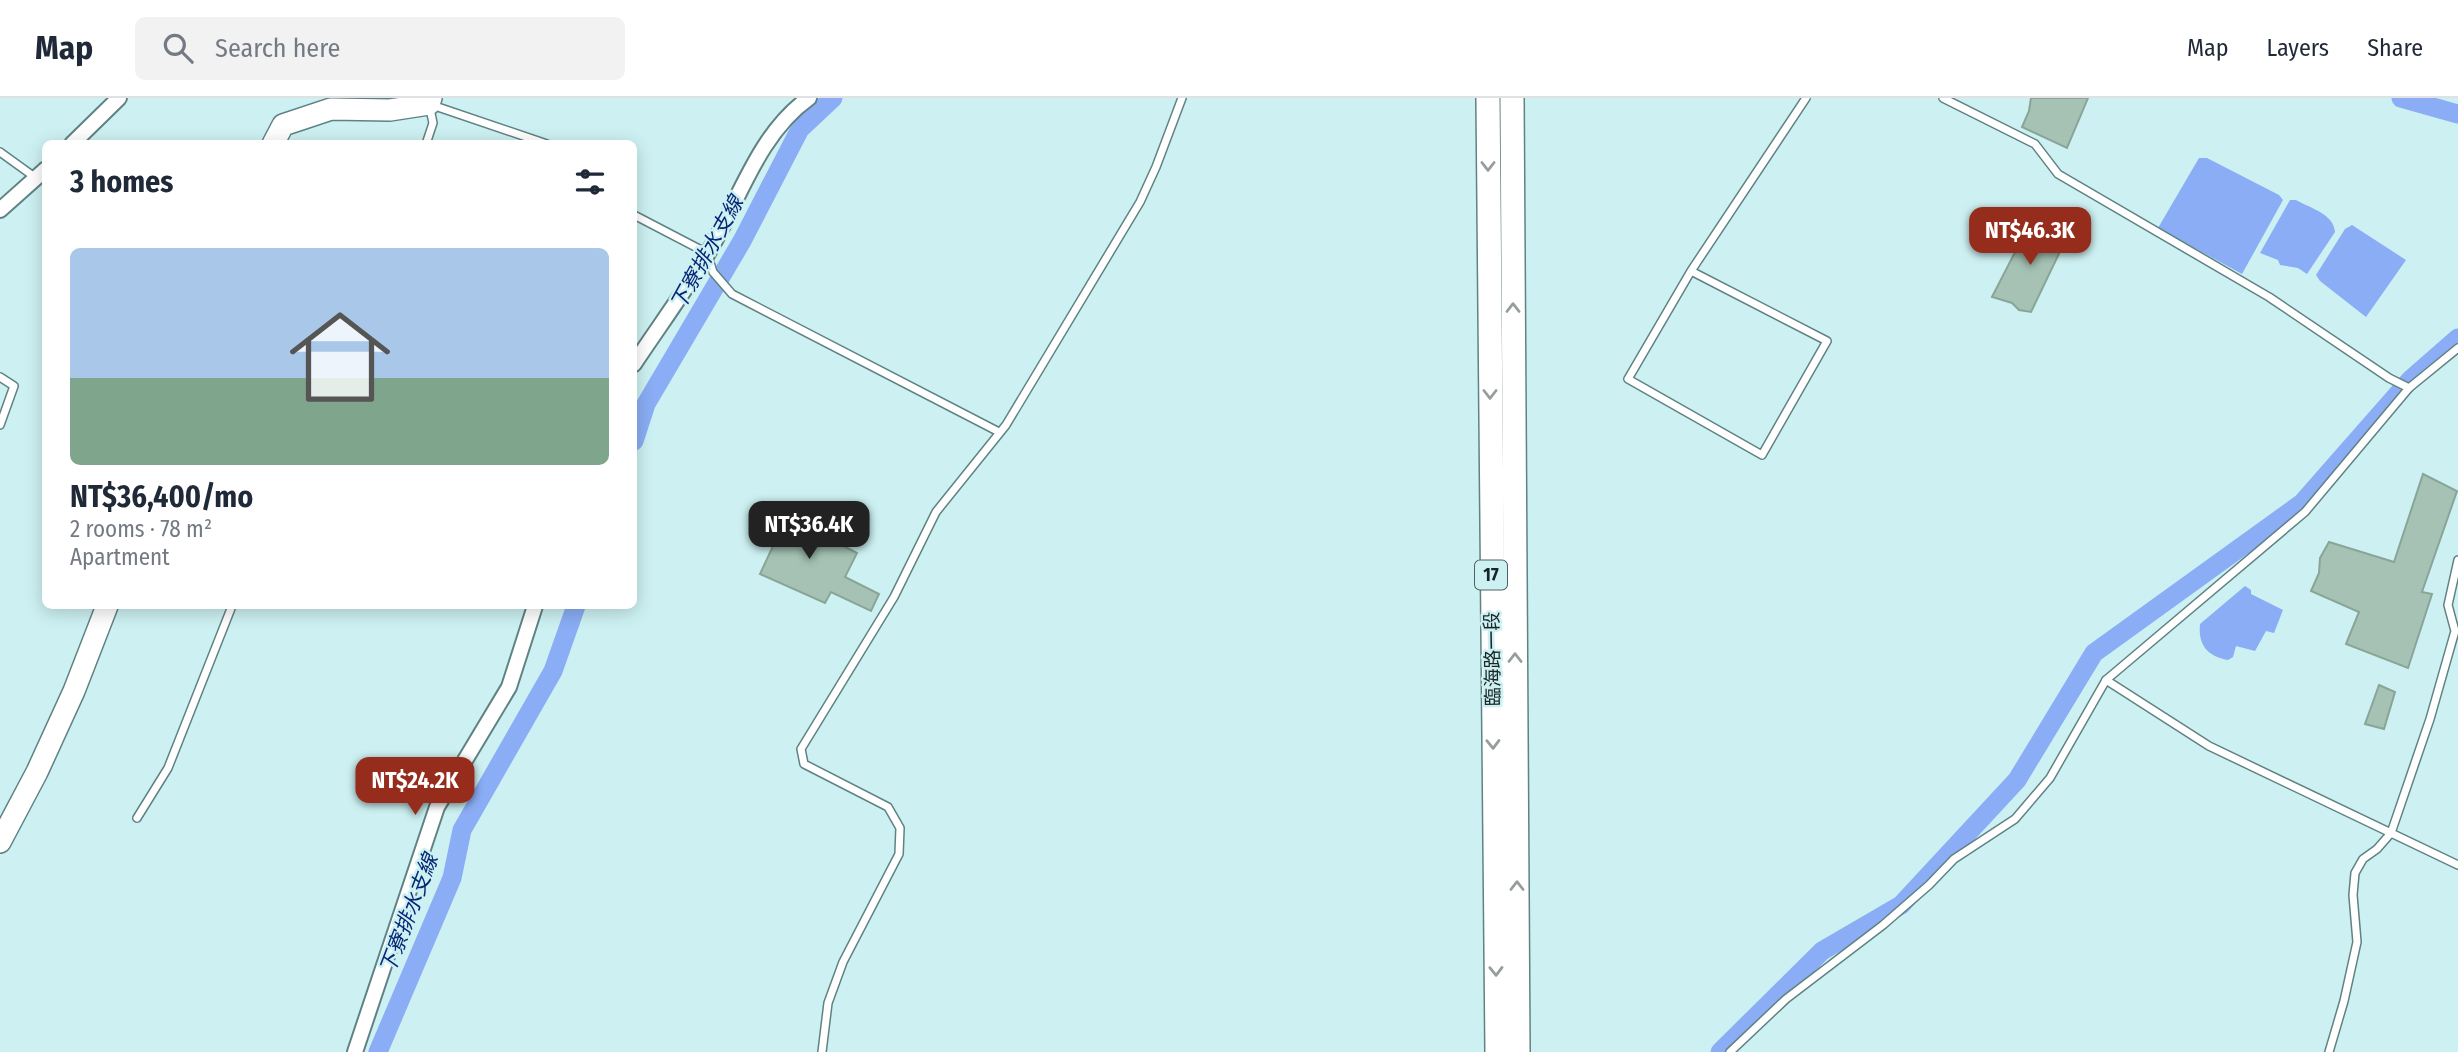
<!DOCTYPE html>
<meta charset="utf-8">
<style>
body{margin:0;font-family:"Fira Sans Condensed","Noto Sans TC",sans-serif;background:#f2f2f3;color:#1f2937;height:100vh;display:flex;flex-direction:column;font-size:26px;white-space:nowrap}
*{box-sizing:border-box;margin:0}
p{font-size:23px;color:#747a83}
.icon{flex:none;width:38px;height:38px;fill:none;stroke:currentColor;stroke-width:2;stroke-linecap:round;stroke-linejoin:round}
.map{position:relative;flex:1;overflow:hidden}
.side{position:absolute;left:42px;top:42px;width:595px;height:469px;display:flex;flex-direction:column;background:#fff;border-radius:10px;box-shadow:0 4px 18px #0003}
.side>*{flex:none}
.price{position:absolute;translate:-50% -60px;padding:0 16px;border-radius:14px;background:#962c1c;color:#fff;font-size:23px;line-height:46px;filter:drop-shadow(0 2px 4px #0008)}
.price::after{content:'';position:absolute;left:50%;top:42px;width:21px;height:16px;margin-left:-10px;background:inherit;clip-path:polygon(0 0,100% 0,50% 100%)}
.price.on{background:#222;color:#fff}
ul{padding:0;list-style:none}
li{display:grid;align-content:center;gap:14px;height:371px;padding:0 28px}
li+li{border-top:2px solid #e0e1e3}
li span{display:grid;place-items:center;height:217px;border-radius:10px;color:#555}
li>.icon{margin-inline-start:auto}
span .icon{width:126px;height:126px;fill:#fffc;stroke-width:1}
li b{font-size:30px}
h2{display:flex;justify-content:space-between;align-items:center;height:84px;padding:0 28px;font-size:30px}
header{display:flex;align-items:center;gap:42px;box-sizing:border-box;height:98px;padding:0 35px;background:#fff;border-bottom:2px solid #e0e1e3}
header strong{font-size:33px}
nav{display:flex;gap:38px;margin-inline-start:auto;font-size:24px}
.search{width:490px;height:63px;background:#f2f2f3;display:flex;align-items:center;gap:18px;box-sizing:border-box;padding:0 24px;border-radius:10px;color:#747a83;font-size:26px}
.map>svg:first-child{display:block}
.water{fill:#8aadf5}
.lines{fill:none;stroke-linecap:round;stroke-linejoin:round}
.canal{stroke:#8aadf5;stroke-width:19}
.building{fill:#a5c2b4;stroke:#89a597;stroke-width:2}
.lane-casing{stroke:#608282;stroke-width:10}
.street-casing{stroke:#608282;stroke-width:18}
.secondary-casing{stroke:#608282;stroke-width:24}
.primary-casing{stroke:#608282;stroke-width:26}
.lane{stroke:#fff;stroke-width:7}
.street{stroke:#fff;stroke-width:14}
.secondary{stroke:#fff;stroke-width:21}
.primary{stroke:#fff;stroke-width:23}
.oneway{stroke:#979d9d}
.labels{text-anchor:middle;stroke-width:5;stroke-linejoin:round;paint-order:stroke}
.shield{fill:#cdf1f2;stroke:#4e6263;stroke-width:2}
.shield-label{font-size:18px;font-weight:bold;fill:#182526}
.street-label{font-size:19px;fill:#182526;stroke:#cdf1f2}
.water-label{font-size:21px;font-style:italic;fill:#072676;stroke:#cdf1f2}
</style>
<header>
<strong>Map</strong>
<div class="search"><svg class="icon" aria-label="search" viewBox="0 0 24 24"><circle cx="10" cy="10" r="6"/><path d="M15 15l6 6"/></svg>Search here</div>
<nav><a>Map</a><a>Layers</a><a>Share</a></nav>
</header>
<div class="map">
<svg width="2458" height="954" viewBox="0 0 2458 954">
<rect width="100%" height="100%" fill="#cdf1f2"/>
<g class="water">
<path d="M2199,60H2207L2279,97L2283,102L2242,176L2158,130Z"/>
<path d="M2290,102H2296C2310,110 2334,116 2335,134L2307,176L2298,170L2280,167L2278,162L2260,155Z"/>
<path d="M2352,127L2406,162L2366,219L2320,183L2316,177L2345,131Z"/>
<path d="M2245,488L2251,492V496L2283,512L2274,535L2266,533L2255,553L2236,548L2233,559L2228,562C2207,558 2198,547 2200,526Z"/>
</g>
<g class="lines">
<g class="canal">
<path d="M2401,0L2458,16"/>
<path d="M634,343L646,306L742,143L800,31L833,0"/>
<path d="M378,954L452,780L462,732L553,573L576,508"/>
<path d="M1720,954L1822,853L1901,807L2017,682L2094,555L2302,405L2410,282L2458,240"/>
</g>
</g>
<g class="building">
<path d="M2031,0H2088L2067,50L2022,29L2029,13Z"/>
<path d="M2032,121L2067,139L2031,214L2019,212L2012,205L1992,199Z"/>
<path d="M2423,376L2457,393L2422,494L2432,496L2408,570L2346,546L2359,514L2311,493L2319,475L2320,460L2329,444L2394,464Z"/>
<path d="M767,408L857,455L845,479L879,496L871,513L831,494L825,505L760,476L774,446L753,436L757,424Z"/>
<path d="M2379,587L2395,594L2384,631L2365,626Z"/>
</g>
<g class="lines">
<defs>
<g id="lane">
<path d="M1943,0L2035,46L2058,76L2269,199L2389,280L2409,290"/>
<path d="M426,46L433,25L429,6L547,46"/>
<path d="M0,54L36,80"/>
<path d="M634,117L707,155L713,174L732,196L999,334"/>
<path d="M1691,173L1827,243L1762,357L1628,281L1691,173L1806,0"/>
<path d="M0,279L14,288L0,327"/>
<path d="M2106,582L2209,648L2458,767"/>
<path d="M137,720L168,670L232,508"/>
<path d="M822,954L828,905L843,864L899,756L900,730L888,709L804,666L801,651L894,499L936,414L1006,327L1140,104L1156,69L1182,0"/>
<path d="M1730,954L1786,901L1883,827L1929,787L1954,761L2015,721L2050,680L2106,582L2305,414L2409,290L2458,250"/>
<path d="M2329,954L2344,903L2357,844L2353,797L2355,775L2363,761L2377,751L2391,735L2430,621L2455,533L2448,507L2458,462"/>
</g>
<g id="street">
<path d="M72,46L119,0"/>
<path d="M0,112L46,71"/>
<path d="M634,266C658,230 685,193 708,155C739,103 758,36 809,0"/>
<path d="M355,954L437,709L509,589L535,508"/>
</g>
<g id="secondary">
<path d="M273,46L283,27L331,11L390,12L429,6L431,0"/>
<path d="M0,744L37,674L74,593L107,508"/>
</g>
<g id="primary">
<path d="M1488,0L1497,954"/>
<path d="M1512,0L1518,954"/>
</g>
</defs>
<use href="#lane" class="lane-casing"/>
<use href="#street" class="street-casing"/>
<use href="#secondary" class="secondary-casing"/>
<use href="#primary" class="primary-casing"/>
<use href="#lane" class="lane"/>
<use href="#street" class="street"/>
<use href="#secondary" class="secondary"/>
<use href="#primary" class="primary"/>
</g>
<defs><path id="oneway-chevron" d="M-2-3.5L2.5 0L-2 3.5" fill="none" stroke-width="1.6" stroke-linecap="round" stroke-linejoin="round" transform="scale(1.75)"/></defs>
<g class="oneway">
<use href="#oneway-chevron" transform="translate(1488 68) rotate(90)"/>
<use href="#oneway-chevron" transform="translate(1513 210) rotate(-90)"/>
<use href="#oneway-chevron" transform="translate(1490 296) rotate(90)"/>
<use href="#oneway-chevron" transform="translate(1515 560) rotate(-90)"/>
<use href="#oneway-chevron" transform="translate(1493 646) rotate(89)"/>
<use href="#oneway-chevron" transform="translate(1517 788) rotate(-90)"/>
<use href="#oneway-chevron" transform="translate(1496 873) rotate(89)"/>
</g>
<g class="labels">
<rect class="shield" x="1475" y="462.5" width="32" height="29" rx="5"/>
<g class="shield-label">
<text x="1491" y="483">17</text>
</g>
<g class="street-label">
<text transform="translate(1492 561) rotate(-91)" y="7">臨海路一段</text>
</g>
<g class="water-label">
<text transform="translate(707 155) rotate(-61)" y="7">下寮排水支線</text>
<text transform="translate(409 816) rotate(-69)" y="7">下寮排水支線</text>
</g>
</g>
</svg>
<b class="price" style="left:2030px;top:169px">NT$46.3K</b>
<b class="price on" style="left:809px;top:463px">NT$36.4K</b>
<b class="price" style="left:415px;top:719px">NT$24.2K</b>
<section class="side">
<h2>3 homes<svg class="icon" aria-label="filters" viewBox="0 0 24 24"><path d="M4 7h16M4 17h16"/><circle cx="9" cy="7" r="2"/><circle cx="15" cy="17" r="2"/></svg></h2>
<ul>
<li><span style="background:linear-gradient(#a9c7e8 60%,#7fa58c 0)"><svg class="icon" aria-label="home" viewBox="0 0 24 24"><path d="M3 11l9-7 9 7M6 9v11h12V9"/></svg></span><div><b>NT$36,400/mo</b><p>2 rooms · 78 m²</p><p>Apartment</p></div></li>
</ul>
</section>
</div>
